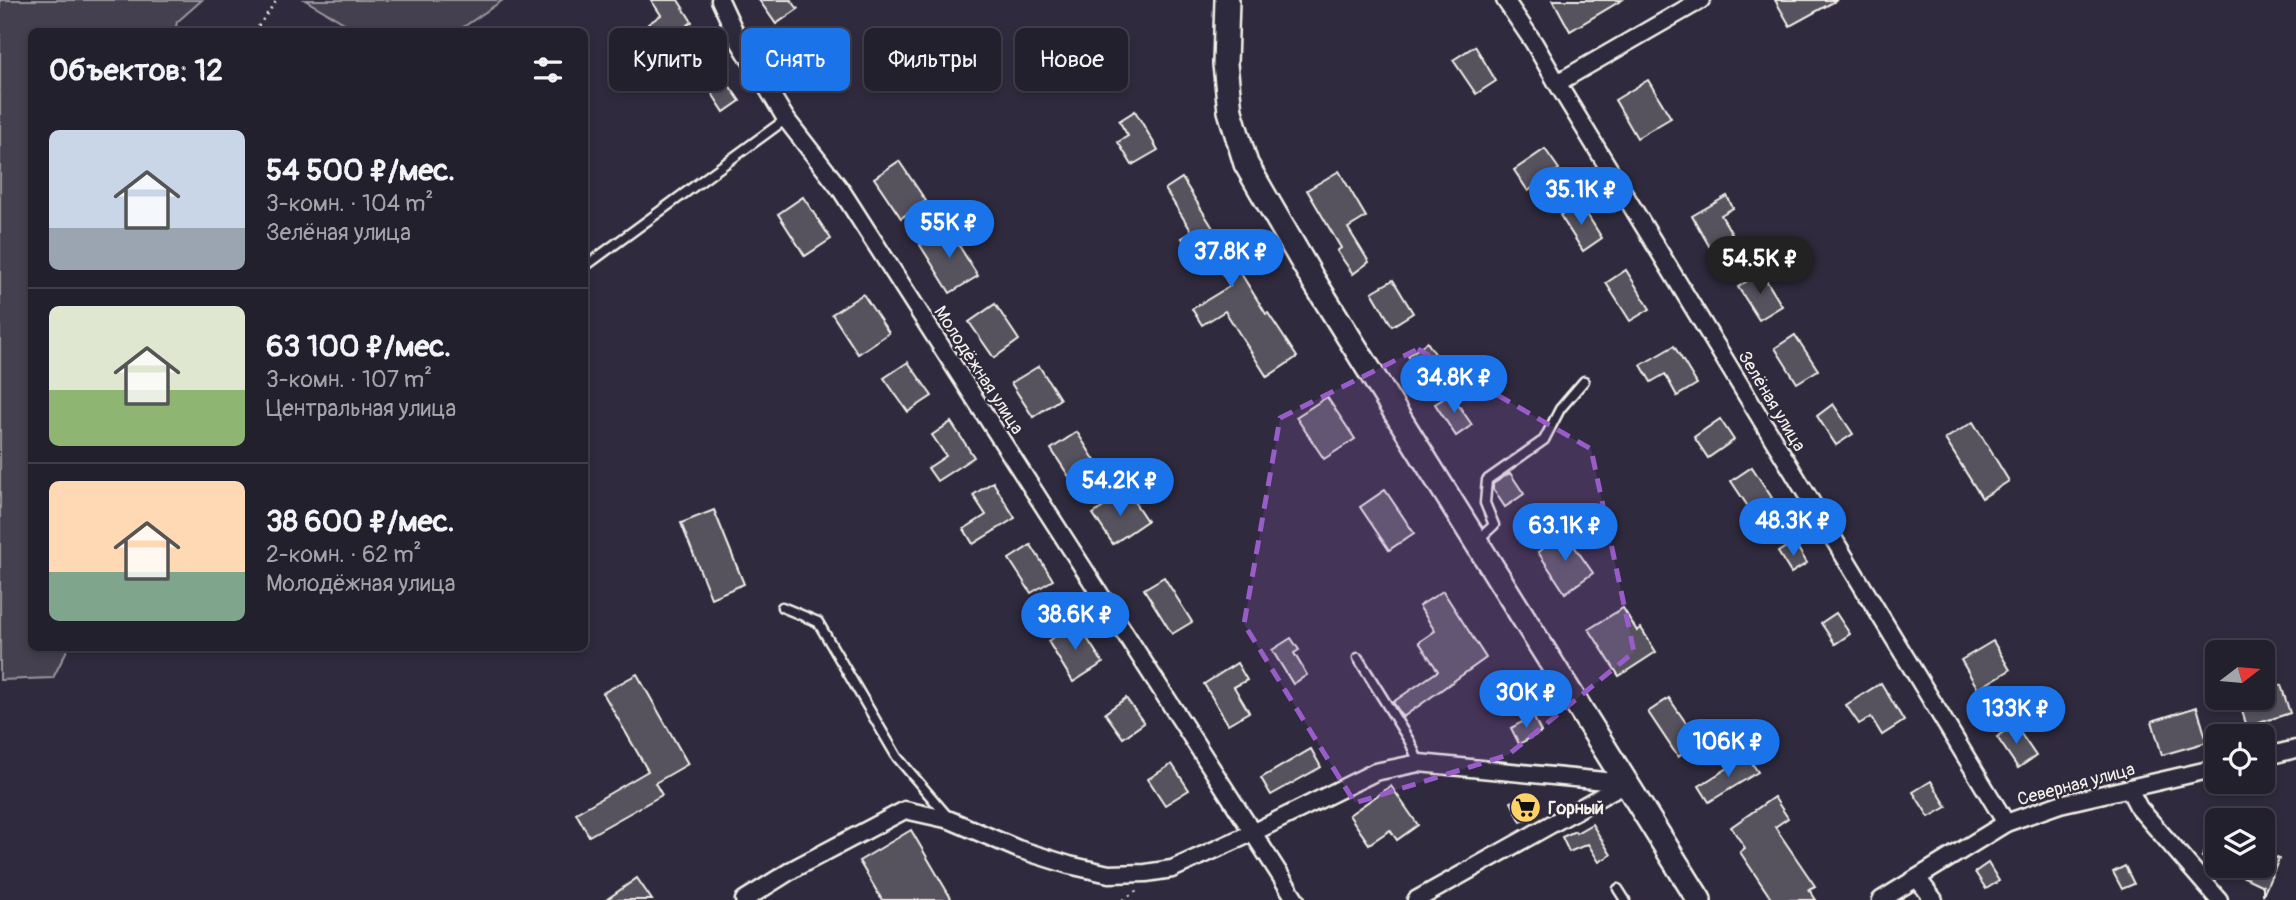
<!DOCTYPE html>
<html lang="ru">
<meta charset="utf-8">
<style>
body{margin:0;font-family:Pangolin,sans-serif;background:#2f2d3a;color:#f1f3f6;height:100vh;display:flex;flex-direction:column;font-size:26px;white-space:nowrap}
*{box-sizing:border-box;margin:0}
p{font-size:23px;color:#a3a3aa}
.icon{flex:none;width:38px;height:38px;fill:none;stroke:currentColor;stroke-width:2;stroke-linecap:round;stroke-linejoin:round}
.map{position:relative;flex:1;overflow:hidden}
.side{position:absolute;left:28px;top:28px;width:560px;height:623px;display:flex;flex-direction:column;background:#23202e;border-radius:10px;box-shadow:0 4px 10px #0003,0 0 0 2px #403e4a}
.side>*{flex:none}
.guide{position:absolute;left:609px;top:28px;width:665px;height:63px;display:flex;gap:14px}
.needle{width:46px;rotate:74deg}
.buttons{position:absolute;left:2205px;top:640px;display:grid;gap:14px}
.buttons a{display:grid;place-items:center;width:70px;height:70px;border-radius:10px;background:#23202e;box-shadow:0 4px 10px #0003,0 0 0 2px #403e4a;font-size:35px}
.price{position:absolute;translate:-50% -60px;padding:0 16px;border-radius:24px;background:#1a73e8;color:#fff;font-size:23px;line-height:46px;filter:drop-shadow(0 2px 4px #0008)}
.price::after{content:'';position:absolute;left:50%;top:42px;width:21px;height:16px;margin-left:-10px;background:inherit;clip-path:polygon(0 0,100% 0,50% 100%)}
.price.on{background:#222;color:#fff}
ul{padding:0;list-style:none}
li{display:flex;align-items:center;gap:21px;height:175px;padding:0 21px}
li+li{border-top:2px solid #403e4a}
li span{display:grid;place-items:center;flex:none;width:196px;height:140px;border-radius:10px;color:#555}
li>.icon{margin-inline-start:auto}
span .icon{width:84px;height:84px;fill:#fffc;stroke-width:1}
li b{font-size:30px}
h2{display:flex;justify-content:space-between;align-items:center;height:84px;padding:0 21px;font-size:30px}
.tag{padding:0 24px;border-radius:10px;background:#23202e;box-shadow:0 4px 10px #0003,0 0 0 2px #403e4a;font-size:24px;line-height:63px}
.tag.on{background:#1a73e8;color:#fff}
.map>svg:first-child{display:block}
.green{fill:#454050;stroke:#9c989c;stroke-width:2}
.building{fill:#56525f;stroke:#f4f1e8;stroke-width:2}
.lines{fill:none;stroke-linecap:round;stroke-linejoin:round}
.lane-casing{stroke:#f4f1e8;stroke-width:13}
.street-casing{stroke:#f4f1e8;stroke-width:21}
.secondary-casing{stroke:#f4f1e8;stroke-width:28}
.path{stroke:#f4f1e8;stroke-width:2.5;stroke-dasharray:2 5;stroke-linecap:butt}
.lane{stroke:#2f2a3d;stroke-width:8}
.street{stroke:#2f2a3d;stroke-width:16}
.secondary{stroke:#2f2a3d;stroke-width:23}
.marked{fill:#995dc9;fill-opacity:0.2;stroke:#995dc9;stroke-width:5;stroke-dasharray:14 9;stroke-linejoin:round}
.labels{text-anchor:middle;stroke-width:5;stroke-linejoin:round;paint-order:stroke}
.street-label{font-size:18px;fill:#f4f1e8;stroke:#2f2a3d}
.poi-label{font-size:18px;font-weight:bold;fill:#f4f1e8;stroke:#2f2a3d;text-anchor:start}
</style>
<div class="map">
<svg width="2296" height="900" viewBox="0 0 2296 900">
<rect width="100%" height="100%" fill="#2f2a3d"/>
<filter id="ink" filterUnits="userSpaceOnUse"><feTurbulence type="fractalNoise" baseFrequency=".0143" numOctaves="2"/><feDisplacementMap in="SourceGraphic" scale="14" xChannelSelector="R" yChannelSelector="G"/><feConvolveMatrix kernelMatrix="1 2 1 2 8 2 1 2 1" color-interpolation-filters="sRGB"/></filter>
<g filter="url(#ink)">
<g class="green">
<path d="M0,0H202L177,22L175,31L32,32V648H68L53,678L0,680Z"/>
<path d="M305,0H503L456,32L358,31Z"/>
</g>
<g class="building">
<path d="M651,0H678L692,22L660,43L648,24L661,15Z"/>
<path d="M759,0H791L798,9L776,24Z"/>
<path d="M1553,0H1622L1570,31Z"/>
<path d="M1775,0H1837L1790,26Z"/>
<path d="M1475,46L1496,81L1476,94L1453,60Z"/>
<path d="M719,71L740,101L724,112L704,81Z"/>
<path d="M1648,80L1671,118L1637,138L1615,100Z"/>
<path d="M1135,111L1158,150L1132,165L1118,142L1128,136L1119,121Z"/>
<path d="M1545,149L1559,169L1528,191L1514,170Z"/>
<path d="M899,161L926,201L901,218L874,178Z"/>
<path d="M1339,171L1366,217L1348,228L1369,262L1353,274L1337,251L1341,248L1307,190Z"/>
<path d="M1182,178L1266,314L1268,313L1297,357L1267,377L1225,311L1202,325L1192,309L1230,286L1209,252L1196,261L1182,238L1192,232L1165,189Z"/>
<path d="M1727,196L1733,208L1721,215L1735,239L1712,251L1692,216Z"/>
<path d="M803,197L831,239L805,256L778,214Z"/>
<path d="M1580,203L1602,238L1583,251L1560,215Z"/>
<path d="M948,228L978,276L950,293L920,245Z"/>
<path d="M1626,270L1650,309L1630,321L1606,283Z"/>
<path d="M1761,272L1782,306L1759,320L1738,287Z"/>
<path d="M1393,280L1413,313L1392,326L1372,292Z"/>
<path d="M863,294L889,333L858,354L832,314Z"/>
<path d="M995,304L1019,340L994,358L969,322Z"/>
<path d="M1795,335L1818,370L1797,383L1775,348Z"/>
<path d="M1427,342L1440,361L1422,375L1408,356Z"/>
<path d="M1674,346L1697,384L1677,396L1665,374L1651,382L1641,365Z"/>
<path d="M908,362L932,396L908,412L884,378Z"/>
<path d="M1039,366L1060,399L1033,417L1011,383Z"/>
<path d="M1451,394L1472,425L1456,436L1435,404Z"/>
<path d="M1327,397L1355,439L1324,459L1296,417Z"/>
<path d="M1833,404L1853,434L1836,445L1817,416Z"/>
<path d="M1720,419L1734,440L1708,458L1694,437Z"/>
<path d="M951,422L974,457L937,481L928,468L946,456L932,435Z"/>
<path d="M1973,422L2009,481L1982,498L1945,439Z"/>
<path d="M1077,432L1097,464L1072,481L1051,449Z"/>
<path d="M1752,467L1772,498L1751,511L1731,481Z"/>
<path d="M1510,473L1524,494L1505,507L1493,489V484Z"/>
<path d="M993,482L1015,518L973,544L964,529L986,515L973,495Z"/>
<path d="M1385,490L1414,533L1389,550L1360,507Z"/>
<path d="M1127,491L1147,521L1113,544L1093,514Z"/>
<path d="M714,510L744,584L711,598L681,523Z"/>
<path d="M1565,533L1593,573L1565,593L1538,552Z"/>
<path d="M1794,542L1807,563L1791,573L1778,552Z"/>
<path d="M1031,545L1053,580L1031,593L1009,559Z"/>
<path d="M1164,577L1192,622L1172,634L1144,589Z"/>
<path d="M1443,591L1486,658L1403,717L1393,702L1438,671L1419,642L1435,631L1419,606Z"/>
<path d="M1623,608L1637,631L1641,628L1656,652L1619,676L1589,629Z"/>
<path d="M1836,613L1850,634L1835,644L1821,623Z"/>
<path d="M1077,623L1103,663L1073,682L1048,641Z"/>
<path d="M1291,638L1299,650L1294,653L1307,675L1293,684L1272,650Z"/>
<path d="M1993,641L2010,670L1978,689L1961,660Z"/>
<path d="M1237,663L1247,680L1234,687L1249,712L1228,724L1204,684Z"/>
<path d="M637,674L688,764L655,783L662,795L589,836L576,813L648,771L603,693Z"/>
<path d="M1881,683L1904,721L1882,735L1871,717L1859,724L1846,705Z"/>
<path d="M2281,685L2290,713L2247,727L2238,698H2263V690Z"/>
<path d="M1126,698L1144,723L1123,738L1105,713Z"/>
<path d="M1669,698L1699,742L1678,757L1648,712Z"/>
<path d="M2197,707L2207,742L2162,755L2152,721Z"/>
<path d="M1533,716L1541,732L1519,744L1511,728Z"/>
<path d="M2015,725L2036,756L2018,768L1997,737Z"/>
<path d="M1311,749L1321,767L1271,795L1261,778Z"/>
<path d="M1747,756L1758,772L1709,802L1699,786Z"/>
<path d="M1172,764L1189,790L1165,805L1148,779Z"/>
<path d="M1931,781L1947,807L1929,817L1913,792Z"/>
<path d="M1391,786L1418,825L1397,840L1390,830L1369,844L1349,815Z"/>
<path d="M1524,795L1535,815L1521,822L1511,802Z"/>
<path d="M1774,797L1788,818L1775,827L1815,886L1809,889L1816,900H1772L1740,852L1745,848L1731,827Z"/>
<path d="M1592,824L1611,855L1599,862L1588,844L1569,852L1562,837L1575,831L1576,833Z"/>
<path d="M2217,824V864L2202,857Z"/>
<path d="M911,830L952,900H882L859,861Z"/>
<path d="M2263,851L2279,859L2263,895V886L2221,866H2263Z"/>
<path d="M1988,863L1999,881L1986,889L1975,872Z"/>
<path d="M2125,866L2134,884L2122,889L2113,872Z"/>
<path d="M637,878L652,900H606Z"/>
</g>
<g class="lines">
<defs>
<g id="lane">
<path d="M584,267L786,119"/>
<path d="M1479,539L1494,525L1485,503L1487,480L1544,440L1560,409L1584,381"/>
<path d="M782,607L818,622L897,757L949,818"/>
<path d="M1358,658L1410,742L1419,763"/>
<path d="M1618,889L1625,900"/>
</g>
<g id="street">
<path d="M720,0L739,41L786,119L841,190L1296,900"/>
<path d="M1505,0L1534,43L1557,83L2006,823"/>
<path d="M1557,83L1701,0"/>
<path d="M2263,757L2296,749"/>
<path d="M2129,789L2139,808L2219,900"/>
<path d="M1917,878L1934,900"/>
<path d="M744,900L795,868L905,810L950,820L1018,849L1069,865L1109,874L1146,873L1172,869L1252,833L1375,772L1419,763L1625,783"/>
<path d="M1416,900L1625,783"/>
<path d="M1881,900L2006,823L2060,804L2217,768"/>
</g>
<path id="secondary" d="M1227,0L1225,64L1230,111L1246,164L1312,278L1699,900"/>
</defs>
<use href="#lane" class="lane-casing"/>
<use href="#street" class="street-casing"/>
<use href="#secondary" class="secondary-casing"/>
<g class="path">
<path d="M254,32L277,0"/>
<path d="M1123,900L1138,890"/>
</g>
<use href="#lane" class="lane"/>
<use href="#street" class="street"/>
<use href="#secondary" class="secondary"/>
</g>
</g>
<path class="marked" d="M1418,349L1591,449L1634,652L1508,755L1355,803L1244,624L1280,418Z"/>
<defs>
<symbol id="supermarket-disc" viewBox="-11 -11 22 22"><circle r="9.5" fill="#ffd166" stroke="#2f2a3d"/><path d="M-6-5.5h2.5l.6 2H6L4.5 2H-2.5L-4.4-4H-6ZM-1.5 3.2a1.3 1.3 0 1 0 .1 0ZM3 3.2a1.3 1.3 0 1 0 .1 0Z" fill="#111"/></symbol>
</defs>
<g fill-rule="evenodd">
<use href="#supermarket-disc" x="1508" y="790" width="35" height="35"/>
</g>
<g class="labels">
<g class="street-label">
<text transform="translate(979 370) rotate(57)" y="6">Молодёжная улица</text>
<text transform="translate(1772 401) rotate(59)" y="6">Зелёная улица</text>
<text transform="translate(2076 784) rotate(-15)" y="6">Северная улица</text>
</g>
<g class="poi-label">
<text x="1548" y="814">Горный</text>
</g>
</g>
</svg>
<div class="buttons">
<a><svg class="needle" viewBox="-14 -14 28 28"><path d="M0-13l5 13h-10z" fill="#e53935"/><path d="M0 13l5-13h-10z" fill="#a3a3aa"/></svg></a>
<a><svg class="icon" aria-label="locate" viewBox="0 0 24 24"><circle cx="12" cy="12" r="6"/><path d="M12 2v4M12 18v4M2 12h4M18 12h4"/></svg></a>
<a><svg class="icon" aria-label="layers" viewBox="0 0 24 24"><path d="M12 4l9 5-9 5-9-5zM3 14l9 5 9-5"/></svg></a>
</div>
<b class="price" style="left:1581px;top:227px">35.1K ₽</b>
<b class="price" style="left:949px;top:260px">55K ₽</b>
<b class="price" style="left:1231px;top:289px">37.8K ₽</b>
<b class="price on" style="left:1760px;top:296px">54.5K ₽</b>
<b class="price" style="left:1454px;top:415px">34.8K ₽</b>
<b class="price" style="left:1120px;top:518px">54.2K ₽</b>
<b class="price" style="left:1793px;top:558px">48.3K ₽</b>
<b class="price" style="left:1565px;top:563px">63.1K ₽</b>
<b class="price" style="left:1075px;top:652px">38.6K ₽</b>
<b class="price" style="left:1526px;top:730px">30K ₽</b>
<b class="price" style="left:2016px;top:746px">133K ₽</b>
<b class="price" style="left:1728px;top:779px">106K ₽</b>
<div class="guide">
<a class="tag">Купить</a>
<a class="tag on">Снять</a>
<a class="tag">Фильтры</a>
<a class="tag">Новое</a>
</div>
<section class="side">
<h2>Объектов: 12<svg class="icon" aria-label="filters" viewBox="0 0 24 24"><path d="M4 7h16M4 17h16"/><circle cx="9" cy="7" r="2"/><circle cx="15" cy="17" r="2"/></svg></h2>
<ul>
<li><span style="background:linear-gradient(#c9d6e8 70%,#9aa5b1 0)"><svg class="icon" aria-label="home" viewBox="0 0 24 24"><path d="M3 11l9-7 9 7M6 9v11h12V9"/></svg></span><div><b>54 500 ₽/мес.</b><p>3-комн. · 104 m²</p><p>Зелёная улица</p></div></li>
<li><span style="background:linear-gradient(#dfe7d0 60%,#8fb573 0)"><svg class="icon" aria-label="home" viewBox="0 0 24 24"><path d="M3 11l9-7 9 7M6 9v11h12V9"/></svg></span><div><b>63 100 ₽/мес.</b><p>3-комн. · 107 m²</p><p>Центральная улица</p></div></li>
<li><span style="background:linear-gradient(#ffd9b3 65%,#7fa58c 0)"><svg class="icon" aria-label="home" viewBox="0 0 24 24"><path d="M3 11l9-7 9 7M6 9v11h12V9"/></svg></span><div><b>38 600 ₽/мес.</b><p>2-комн. · 62 m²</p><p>Молодёжная улица</p></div></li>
</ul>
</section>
</div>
